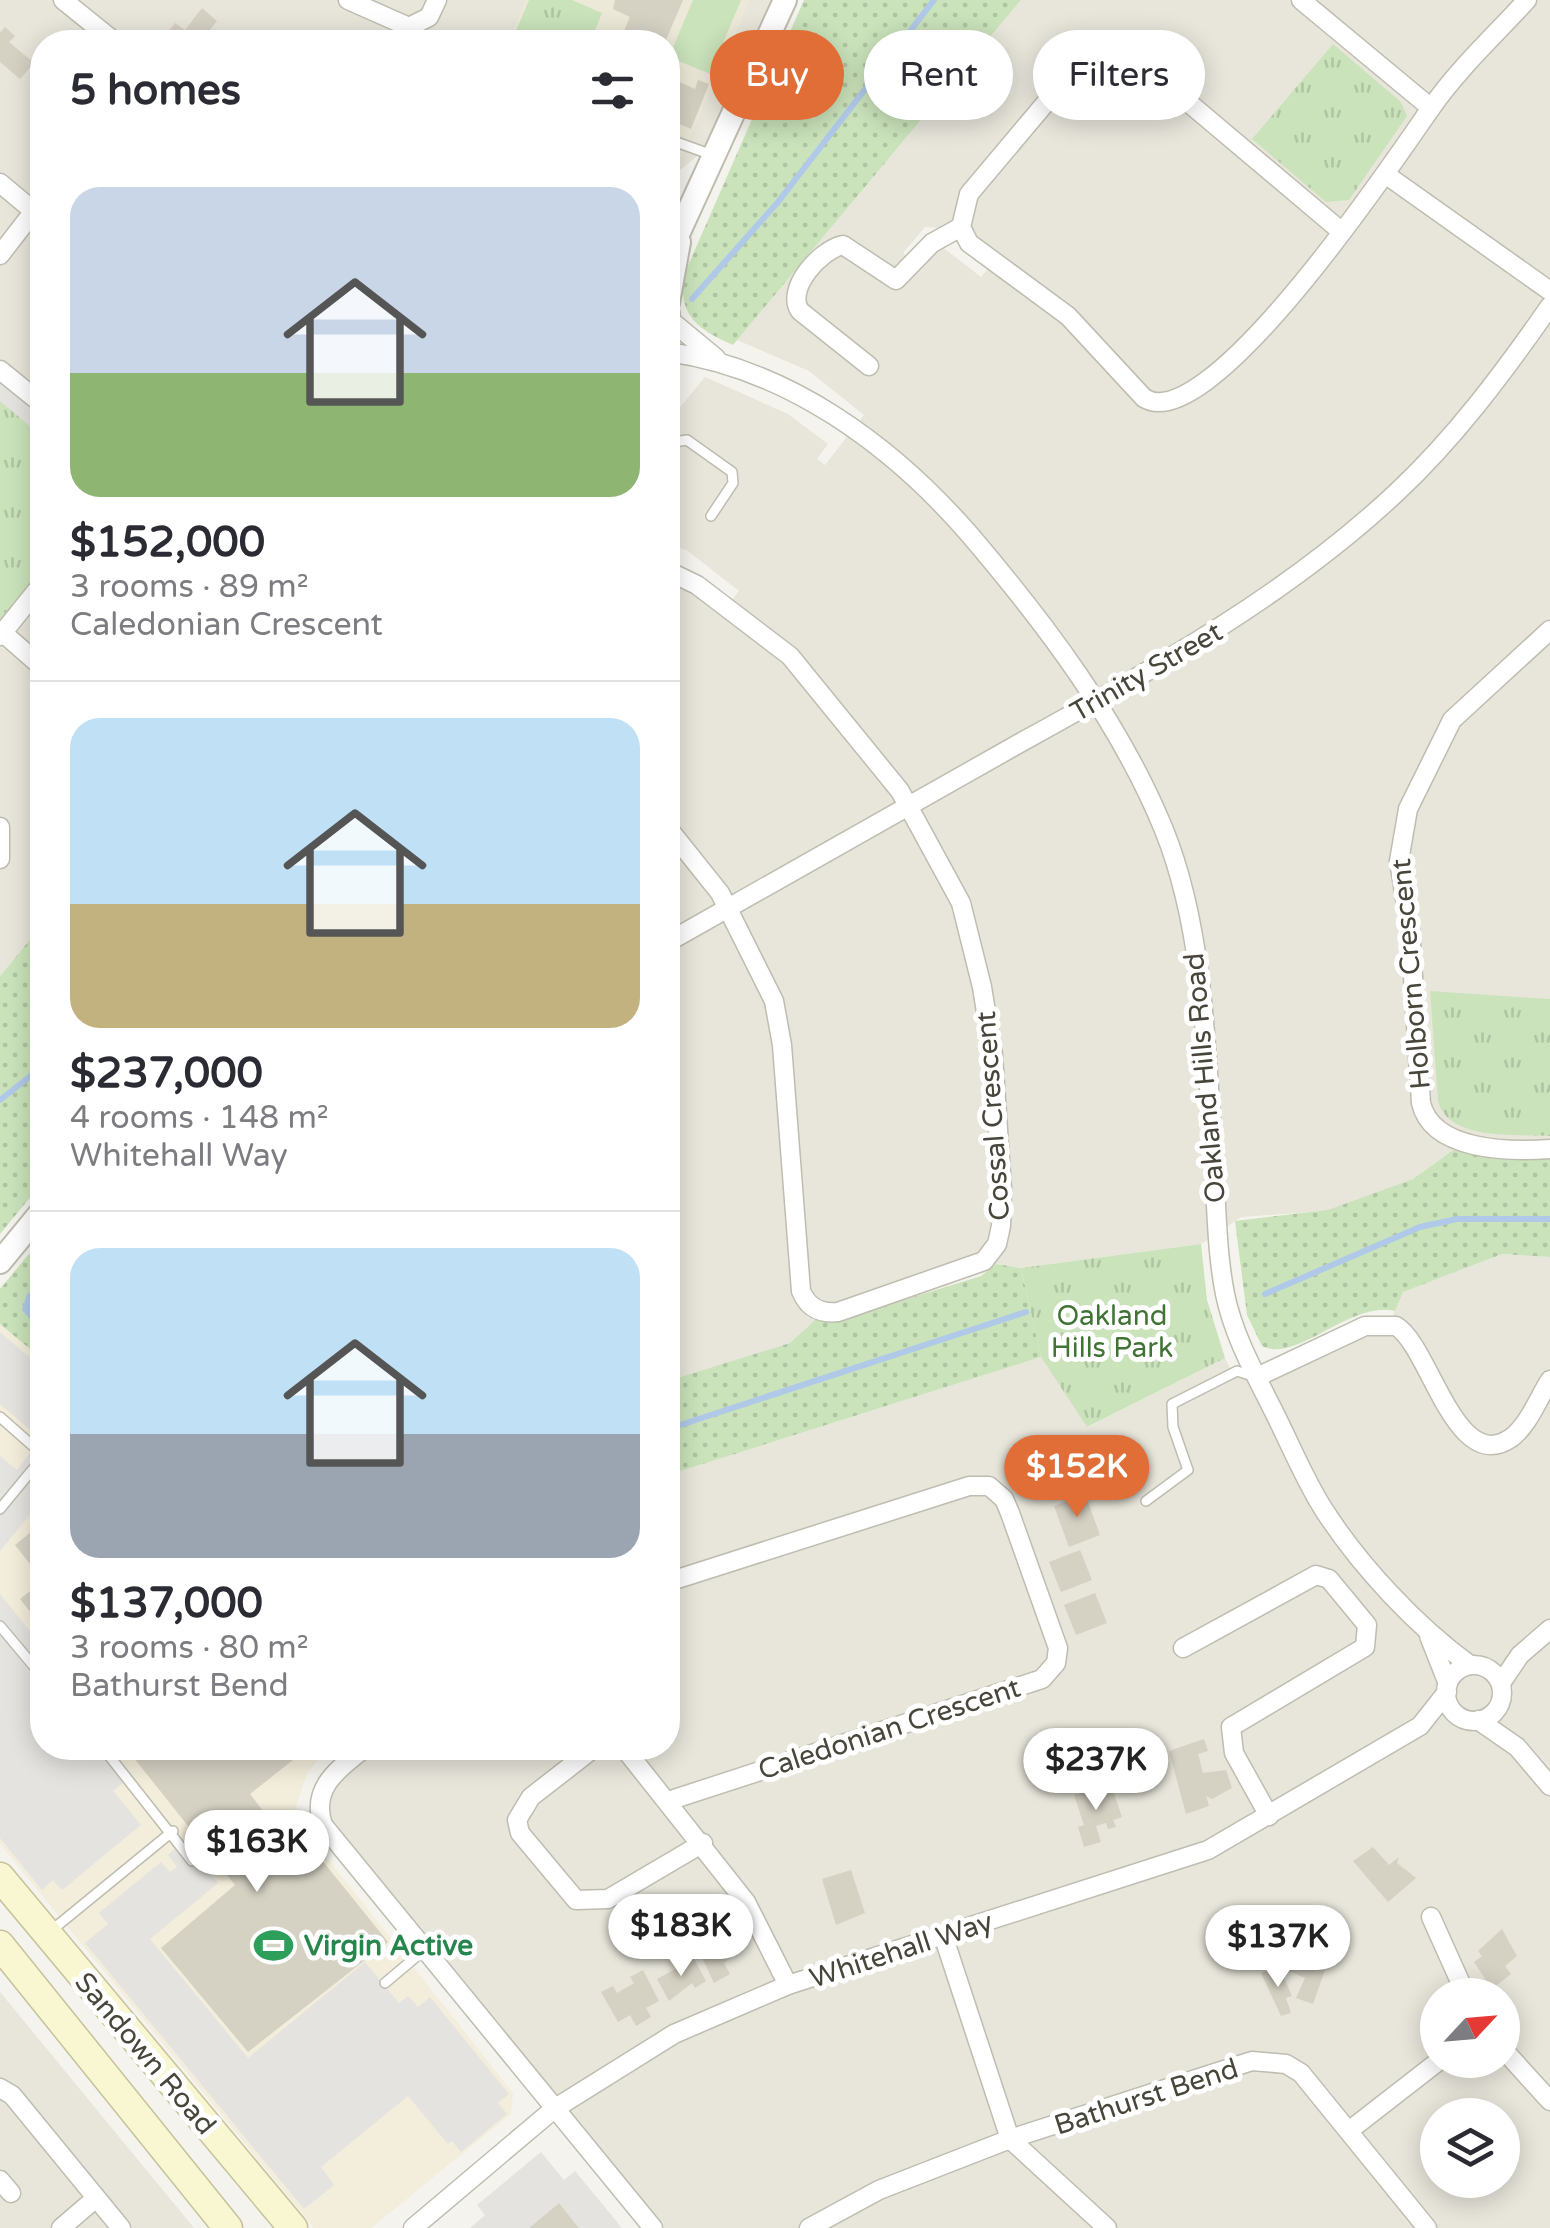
<!DOCTYPE html>
<meta charset="utf-8">
<style>
body{margin:0;font-family:"Varela Round",sans-serif;background:#f2f2f3;color:#2b2b33;height:100vh;display:flex;flex-direction:column;font-size:38px;white-space:nowrap}
*{box-sizing:border-box;margin:0}
p{font-size:32px;color:#7c7c81}
.icon{flex:none;width:55px;height:55px;fill:none;stroke:currentColor;stroke-width:2;stroke-linecap:round;stroke-linejoin:round}
.map{position:relative;flex:1;overflow:hidden}
.sheet{position:absolute;left:30px;top:30px;width:650px;height:1730px;display:flex;flex-direction:column;background:#fff;border-radius:40px;box-shadow:0 5px 25px #0003}
.sheet>*{flex:none}
.hud{position:absolute;left:710px;top:30px;width:690px;height:90px;display:flex;gap:20px}
.needle{width:65px;rotate:64deg}
.tools{position:absolute;left:1420px;top:1978px;display:grid;gap:20px}
.tools a{display:grid;place-items:center;width:100px;height:100px;border-radius:50%;background:#fff;box-shadow:0 5px 25px #0003;font-size:50px}
.price{position:absolute;translate:-50% -85px;padding:0 22px;border-radius:35px;background:#fff;color:#222;font-size:32px;line-height:65px;filter:drop-shadow(0 2px 5px #0008)}
.price::after{content:'';position:absolute;left:50%;top:60px;width:30px;height:22px;margin-left:-15px;background:inherit;clip-path:polygon(0 0,100% 0,50% 100%)}
.price.on{background:#e16d37;color:#fff}
ul{padding:0;list-style:none}
li{display:grid;align-content:center;gap:20px;height:530px;padding:0 40px}
li+li{border-top:2px solid #e1e1e2}
li span{display:grid;place-items:center;height:310px;border-radius:30px;color:#555}
li>.icon{margin-inline-start:auto}
span .icon{width:180px;height:180px;fill:#fffc;stroke-width:1}
li b{font-size:42px}
h2{display:flex;justify-content:space-between;align-items:center;height:120px;padding:0 40px;font-size:42px}
.tag{padding:0 35px;border-radius:45px;background:#fff;box-shadow:0 5px 25px #0003;font-size:35px;line-height:90px}
.tag.on{background:#e16d37;color:#fff}
.map>svg:first-child{display:block}
.residential{fill:#e8e6db;fill-rule:evenodd}
.commercial{fill:#f3eddb}
.education{fill:#ece9d8}
.grass{fill:url(#grass-dots)}
.park{fill:url(#park-tufts)}
.garden{fill:#cae3bb}
.parking{fill:#e4e3e0}
.water{fill:#b1c9e9}
.lines{fill:none;stroke-linecap:round;stroke-linejoin:round}
.stream{stroke:#b1c9e9;stroke-width:6}
.building{fill:#d5d1c3}
.service-casing{stroke:#bfbcb0;stroke-width:12}
.minor-casing{stroke:#bfbcb0;stroke-width:21}
.tertiary-casing{stroke:#bfbcb0;stroke-width:26}
.secondary-casing{stroke:#c6c29b;stroke-width:31}
.service{stroke:#fff;stroke-width:9}
.minor{stroke:#fff;stroke-width:18}
.tertiary{stroke:#fff;stroke-width:22}
.secondary{stroke:#f9f6d2;stroke-width:28}
.labels{text-anchor:middle;stroke-width:10;stroke-linejoin:round;paint-order:stroke}
.street-label{font-size:28px;fill:#48453b;stroke:#fff}
.park-label{font-size:28px;fill:#417434;stroke:#fff}
.leisure-label{font-size:28px;font-weight:bold;fill:#27864d;stroke:#fff;text-anchor:start}
</style>
<div class="map">
<svg width="1550" height="2228" viewBox="0 0 1550 2228">
<defs>
<pattern id="grass-dots" width="8" height="8" patternUnits="userSpaceOnUse" patternTransform="scale(2.5)"><rect width="8" height="8" fill="#cae3bb"/><path d="M2 2h.1M6 6h.1" fill="none" stroke="#afc4a2" stroke-width="1.8" stroke-linecap="round"/></pattern>
<pattern id="park-tufts" width="24" height="20" patternUnits="userSpaceOnUse" patternTransform="scale(2.5)"><rect width="24" height="20" fill="#cae3bb"/><path d="M3 7l-1-3M5 7V3M7 7l1-3M15 17l-1-3M17 17v-4M19 17l1-3" fill="none" stroke="#afc4a2"/></pattern>
</defs>
<rect width="100%" height="100%" fill="#f4f3ed"/>
<g class="residential">
<path d="M0,0H784L723,135L668,180V42H42V925L0,976Z"/>
<path d="M1021,0H1550V1150L1462,1143L1413,1179L1328,1211L1241,1217L1201,1244L1021,1268L984,1262L815,1320L790,1343L668,1382V569L727,606L739,591L688,551L668,543V422L705,377L788,414L828,444L817,459L825,465L864,415L809,371L737,340ZM925,227L960,229L993,263L981,277L941,246L922,269L903,253Z"/>
<path d="M1502,1254L1550,1257V2228H651L329,1833L324,1787L366,1748H668V1475L1041,1357L1088,1427L1225,1358L1232,1372L1257,1376L1390,1322L1402,1292ZM1438,1995H1502V2060H1438ZM1438,2115H1502V2180H1438Z"/>
<path d="M0,1992L194,2228H0Z"/>
</g>
<path class="commercial" d="M0,1324L42,1359V1748H327L307,1774L293,1815L513,2093L511,2114L371,2228H314L0,1844Z"/>
<path class="education" d="M526,0H750L676,170L668,180V42H508Z"/>
<g class="grass">
<path d="M804,0H1021L733,345C700,331 677,316 684,275Z"/>
<path d="M42,925V1183L0,1234V976Z"/>
<path d="M1453,1150L1550,1159V1257L1502,1254L1403,1292L1395,1311C1350,1300 1297,1364 1262,1346L1247,1315L1235,1221L1328,1210L1413,1179Z"/>
<path d="M42,1250V1359L0,1324V1289L28,1255Z"/>
<path d="M996,1264L1021,1268L1041,1357L668,1475V1381L790,1343L815,1320L836,1321L981,1276Z"/>
</g>
<g class="park">
<path d="M529,0H572L602,13L590,42H525L513,38Z"/>
<path d="M1333,44L1401,102L1407,116L1349,200L1326,202L1252,139Z"/>
<path d="M0,401L42,436V569L0,620Z"/>
<path d="M1430,991L1550,999V1136C1516,1134 1448,1141 1438,1101Z"/>
<path d="M1201,1244L1207,1300L1225,1358L1087,1427L1041,1357L1021,1268Z"/>
</g>
<path class="garden" d="M693,0H741L710,74L669,57Z"/>
<g class="parking">
<path d="M0,381L42,416V436L0,401Z"/>
<path d="M0,1332L42,1368V1477L35,1486L42,1493V1500L0,1551V1456L17,1470L41,1439L0,1404Z"/>
<path d="M0,1594L42,1646V1748H104L128,1778L113,1791L141,1825L62,1890L53,1880L42,1890L0,1838Z"/>
<path d="M184,1841L194,1853L200,1849L215,1867L209,1872L218,1883L150,1939L248,2058L365,1962L399,2003L408,1996L418,2007L430,1997L509,2094L498,2103L507,2114L461,2152L452,2141L448,2144L408,2096L321,2167L334,2185L304,2209L85,1943L108,1924L99,1913L161,1862L170,1872L177,1867L168,1855Z"/>
<path d="M541,2152L564,2180L575,2171L622,2228H579L559,2203L529,2228H470L485,2215L477,2205Z"/>
</g>
<path class="water" d="M42,1286V1333L22,1310L27,1294Z"/>
<g class="lines">
<g class="stream">
<path d="M692,299L778,202L934,0"/>
<path d="M0,1100L42,1067"/>
<path d="M1265,1294L1420,1227L1457,1219H1550"/>
<path d="M668,1429L1026,1312"/>
</g>
</g>
<g class="building">
<path d="M615,0H683L665,42H619L630,17L613,9Z"/>
<path d="M202,8L217,21L200,42H173L165,36L175,23L185,30Z"/>
<path d="M5,27L15,36L9,42L34,63L20,79L0,62V33Z"/>
<path d="M668,77L695,89L698,80L709,84L691,129L668,119Z"/>
<path d="M1074,1454L1086,1484L1055,1496L1043,1466Z"/>
<path d="M1085,1494L1100,1535L1069,1547L1054,1506Z"/>
<path d="M42,1523V1579L15,1545Z"/>
<path d="M1080,1550L1092,1580L1061,1592L1049,1562Z"/>
<path d="M42,1582V1627L20,1599Z"/>
<path d="M1095,1593L1107,1623L1076,1635L1064,1605Z"/>
<path d="M1204,1739L1208,1751L1198,1754L1203,1773L1226,1770L1232,1788L1212,1799L1206,1796L1209,1806L1186,1814L1169,1751Z"/>
<path d="M126,1748H308L250,1794L288,1843L300,1833L388,1942L248,2052L161,1948L235,1885Z"/>
<path d="M1098,1787L1100,1792L1112,1788L1122,1817L1113,1820L1116,1827L1108,1829L1106,1823L1096,1826L1101,1842L1084,1847L1078,1827L1084,1825L1074,1795Z"/>
<path d="M1373,1847L1389,1865L1399,1857L1397,1863L1416,1878L1388,1902L1353,1861Z"/>
<path d="M851,1870L865,1913L836,1925L822,1879Z"/>
<path d="M1502,1929L1517,1956L1505,1966L1511,1974L1492,1989L1474,1962L1482,1956L1478,1951Z"/>
<path d="M1301,1932L1307,1943L1297,1948L1294,1958L1312,1965L1318,1953L1329,1959L1313,2004L1296,1998L1305,1978L1269,1962L1277,1946Z"/>
<path d="M714,1938L718,1945L729,1939L736,1952L724,1963L730,1974L714,1983L697,1947Z"/>
<path d="M694,1959L706,1981L695,1988L692,1983L669,2001L657,1979Z"/>
<path d="M1279,1967L1292,1996L1286,1998L1291,2013L1281,2016L1261,1973Z"/>
<path d="M643,1970L659,2001L646,2008L651,2017L636,2026L630,2015L618,2022L601,1992L613,1986L617,1993L634,1983L630,1977Z"/>
<path d="M559,2203L579,2228H529Z"/>
</g>
<g class="lines">
<defs>
<g id="service">
<path d="M668,139L712,155"/>
<path d="M668,443L687,440L732,472L733,483L711,516"/>
<path d="M0,1417L42,1454"/>
<path d="M1146,1501L1188,1470L1173,1427L1172,1404L1237,1371L1256,1377"/>
<path d="M0,1509L42,1458"/>
<path d="M0,1626L42,1676"/>
<path d="M103,1748L192,1861"/>
<path d="M52,1930L173,1831"/>
<path d="M385,1983L423,1951"/>
</g>
<g id="minor">
<path d="M63,0L115,42"/>
<path d="M348,0L409,27L429,17L437,0"/>
<path d="M1301,0L1431,108"/>
<path d="M1385,174L1550,291"/>
<path d="M0,183L42,218"/>
<path d="M1342,232L1138,60L1108,49L1075,68L969,194L961,227L969,243L1068,316L1144,398C1209,439 1396,158 1431,108C1458,69 1495,35 1527,0"/>
<path d="M0,255L34,211"/>
<path d="M670,320L716,358"/>
<path d="M668,352C787,368 892,445 970,535C1045,623 1120,722 1164,830C1207,936 1207,1073 1215,1187C1217,1222 1218,1259 1225,1294C1233,1334 1254,1372 1272,1408C1289,1441 1304,1479 1324,1510C1360,1566 1417,1627 1470,1665"/>
<path d="M869,366L800,311C785,289 820,250 843,245L896,280L932,243L961,227"/>
<path d="M0,370L42,404"/>
<path d="M668,571L697,585L790,656L900,791L961,903L982,987L993,1055L1002,1189L1001,1226L997,1244L984,1261L838,1312C821,1314 808,1308 801,1291L782,1045L774,1001L720,893L668,828"/>
<path d="M1550,630L1452,720L1408,809L1399,861L1410,929L1421,1103C1432,1151 1509,1152 1550,1149"/>
<path d="M3,633L42,667"/>
<path d="M0,636L42,584"/>
<path d="M0,827V859"/>
<path d="M668,942C782,877 896,812 1011,748C1146,673 1283,599 1396,493C1455,438 1504,372 1550,306"/>
<path d="M1257,1377L1365,1326H1396C1430,1346 1455,1476 1511,1438C1528,1426 1539,1397 1550,1380"/>
<path d="M668,1582L969,1486H989L1004,1499L1010,1513L1058,1648L1056,1663L1042,1679L668,1801"/>
<path d="M1429,1636L1448,1684"/>
<path d="M1183,1648L1316,1575L1329,1579L1367,1625L1365,1647L1231,1727L1234,1753L1269,1816"/>
<circle cx="1474" cy="1693" r="28"/>
<path d="M1501,1683L1520,1655L1550,1629"/>
<path d="M1478,1720L1517,1747L1550,1786"/>
<path d="M365,1748C339,1768 310,1788 323,1825L653,2228"/>
<path d="M594,1748L531,1797L517,1820L520,1833L576,1900L608,1899L703,1843"/>
<path d="M624,1748L746,1902L788,1985"/>
<path d="M1431,1917L1466,1995"/>
<path d="M943,1935L1010,2139L1107,2228"/>
<path d="M1502,2048L1550,2101"/>
<path d="M0,2088L12,2095L121,2228"/>
<path d="M1350,2130L1440,2060"/>
<path d="M0,2180L11,2193"/>
<path d="M61,2228L96,2198"/>
<path d="M413,2228L554,2109L674,2034L788,1985L1208,1850L1420,1726L1447,1692"/>
<path d="M809,2228L879,2190L1010,2139L1252,2061L1286,2064L1301,2073L1427,2228"/>
</g>
<g id="tertiary">
<path d="M668,256L785,0"/>
<path d="M668,303L679,242"/>
<path d="M668,314V337"/>
<path d="M0,1262L42,1211"/>
</g>
<g id="secondary">
<path d="M0,1877L293,2228"/>
<path d="M0,1945L228,2228"/>
</g>
</defs>
<use href="#service" class="service-casing"/>
<use href="#minor" class="minor-casing"/>
<use href="#tertiary" class="tertiary-casing"/>
<use href="#secondary" class="secondary-casing"/>
<use href="#service" class="service"/>
<use href="#minor" class="minor"/>
<use href="#tertiary" class="tertiary"/>
<use href="#secondary" class="secondary"/>
</g>
<defs>
<symbol id="stadium-bare" viewBox="-9 -9 18 18"><path d="M0-5a6.5 5 0 1 0 0 10a6.5 5 0 1 0 0-10ZM-3.5-1.8h7v3.6h-7Z" fill="#2e9e5b" stroke="#fff" stroke-width="2.5" paint-order="stroke"/></symbol>
</defs>
<g fill-rule="evenodd">
<use href="#stadium-bare" x="246" y="1918" width="55" height="55"/>
</g>
<g class="labels">
<g class="street-label">
<text transform="translate(1146 671) rotate(-30)" y="10">Trinity Street</text>
<text transform="translate(1410 974) rotate(-95)" y="10">Holborn Crescent</text>
<text transform="translate(1204 1078) rotate(-95)" y="10">Oakland Hills Road</text>
<text transform="translate(992 1116) rotate(-94)" y="10">Cossal Crescent</text>
<text transform="translate(889 1728) rotate(-18)" y="10">Caledonian Crescent</text>
<text transform="translate(901 1949) rotate(-18)" y="10">Whitehall Way</text>
<text transform="translate(146 2053) rotate(50)" y="10">Sandown Road</text>
<text transform="translate(1146 2096) rotate(-18)" y="10">Bathurst Bend</text>
</g>
<g class="park-label">
<text x="1112" y="1325">Oakland<tspan x="1112" dy="32">Hills Park</tspan></text>
</g>
<g class="leisure-label">
<text x="304" y="1955">Virgin Active</text>
</g>
</g>
</svg>
<div class="tools">
<a><svg class="needle" viewBox="-14 -14 28 28"><path d="M0-13l5 13h-10z" fill="#e53935"/><path d="M0 13l5-13h-10z" fill="#7c7c81"/></svg></a>
<a><svg class="icon" aria-label="layers" viewBox="0 0 24 24"><path d="M12 4l9 5-9 5-9-5zM3 14l9 5 9-5"/></svg></a>
</div>
<b class="price on" style="left:1077px;top:1520px">$152K</b>
<b class="price" style="left:1096px;top:1813px">$237K</b>
<b class="price" style="left:257px;top:1895px">$163K</b>
<b class="price" style="left:681px;top:1979px">$183K</b>
<b class="price" style="left:1278px;top:1990px">$137K</b>
<div class="hud">
<a class="tag on">Buy</a>
<a class="tag">Rent</a>
<a class="tag">Filters</a>
</div>
<section class="sheet">
<h2>5 homes<svg class="icon" aria-label="filters" viewBox="0 0 24 24"><path d="M4 7h16M4 17h16"/><circle cx="9" cy="7" r="2"/><circle cx="15" cy="17" r="2"/></svg></h2>
<ul>
<li><span style="background:linear-gradient(#c9d6e8 60%,#8fb573 0)"><svg class="icon" aria-label="home" viewBox="0 0 24 24"><path d="M3 11l9-7 9 7M6 9v11h12V9"/></svg></span><div><b>$152,000</b><p>3 rooms · 89 m²</p><p>Caledonian Crescent</p></div></li>
<li><span style="background:linear-gradient(#bfe0f5 60%,#c2b280 0)"><svg class="icon" aria-label="home" viewBox="0 0 24 24"><path d="M3 11l9-7 9 7M6 9v11h12V9"/></svg></span><div><b>$237,000</b><p>4 rooms · 148 m²</p><p>Whitehall Way</p></div></li>
<li><span style="background:linear-gradient(#bfe0f5 60%,#9aa5b1 0)"><svg class="icon" aria-label="home" viewBox="0 0 24 24"><path d="M3 11l9-7 9 7M6 9v11h12V9"/></svg></span><div><b>$137,000</b><p>3 rooms · 80 m²</p><p>Bathurst Bend</p></div></li>
</ul>
</section>
</div>
